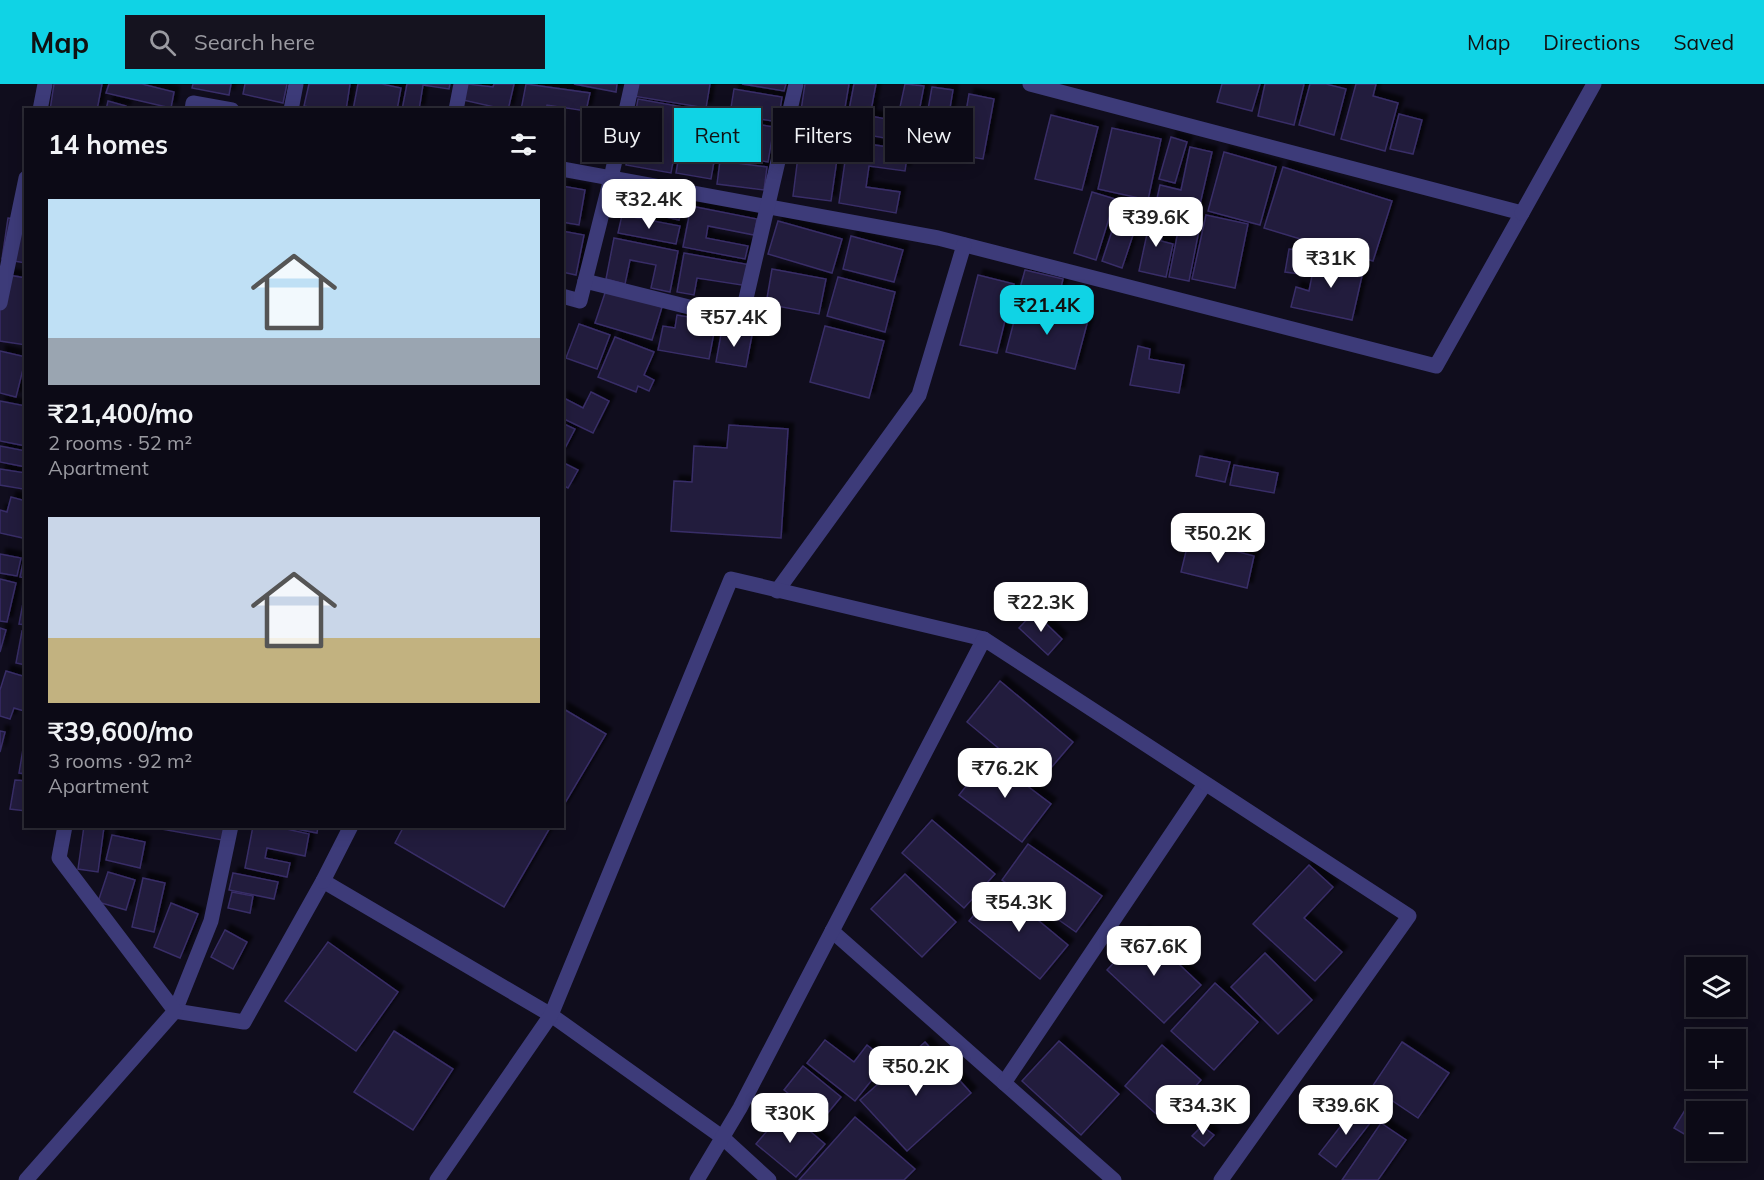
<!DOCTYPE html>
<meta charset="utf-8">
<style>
body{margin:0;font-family:Mulish,sans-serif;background:#15131f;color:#f1f3f6;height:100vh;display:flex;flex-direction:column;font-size:22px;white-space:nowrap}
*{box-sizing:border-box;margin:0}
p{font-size:20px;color:#9a9aa1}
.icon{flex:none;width:33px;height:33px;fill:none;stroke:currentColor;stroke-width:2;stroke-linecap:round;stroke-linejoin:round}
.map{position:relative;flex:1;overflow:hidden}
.sheet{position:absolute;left:24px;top:24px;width:540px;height:720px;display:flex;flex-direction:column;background:#0c0a16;border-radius:0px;box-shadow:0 3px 15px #0003,0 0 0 2px #2c2b35}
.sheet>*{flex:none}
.banner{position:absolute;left:582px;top:24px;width:570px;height:54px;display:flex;gap:12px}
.tools{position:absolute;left:1686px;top:873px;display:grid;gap:12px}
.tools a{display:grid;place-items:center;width:60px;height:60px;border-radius:0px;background:#0c0a16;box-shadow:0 3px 15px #0003,0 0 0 2px #2c2b35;font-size:30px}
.price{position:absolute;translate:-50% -51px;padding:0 14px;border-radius:12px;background:#fff;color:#222;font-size:20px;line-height:39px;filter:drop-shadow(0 2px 3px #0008)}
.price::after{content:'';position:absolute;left:50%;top:36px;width:18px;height:14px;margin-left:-9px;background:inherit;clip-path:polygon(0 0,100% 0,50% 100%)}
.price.active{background:#10d3e5;color:#111}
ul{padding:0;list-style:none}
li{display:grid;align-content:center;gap:12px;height:318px;padding:0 24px}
li span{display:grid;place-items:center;height:186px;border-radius:0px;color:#555}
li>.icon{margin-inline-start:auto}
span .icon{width:108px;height:108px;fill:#fffc;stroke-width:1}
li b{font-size:26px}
h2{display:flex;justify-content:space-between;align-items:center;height:72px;padding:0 24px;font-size:26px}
.tag{padding:0 21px;border-radius:0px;background:#0c0a16;box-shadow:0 3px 15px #0003,0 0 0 2px #2c2b35;font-size:21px;line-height:54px}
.tag.active{background:#10d3e5;color:#111}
header{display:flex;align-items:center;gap:36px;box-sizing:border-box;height:84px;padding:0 30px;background:#10d3e5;color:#111}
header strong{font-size:28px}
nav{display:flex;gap:33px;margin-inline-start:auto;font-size:21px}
.search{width:420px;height:54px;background:#15131f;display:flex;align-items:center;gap:15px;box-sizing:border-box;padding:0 21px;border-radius:0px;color:#9a9aa1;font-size:22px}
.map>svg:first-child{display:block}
.building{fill:#211b3d;stroke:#392e67;stroke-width:1.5;filter:url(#shadow)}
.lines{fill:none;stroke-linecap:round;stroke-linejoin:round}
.minor{stroke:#3d3b79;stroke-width:15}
</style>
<header>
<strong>Map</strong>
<div class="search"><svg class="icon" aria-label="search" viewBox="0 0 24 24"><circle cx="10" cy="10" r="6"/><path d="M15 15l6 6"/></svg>Search here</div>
<nav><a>Map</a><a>Directions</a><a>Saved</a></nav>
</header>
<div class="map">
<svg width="1764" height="1096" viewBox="0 0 1764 1096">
<defs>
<filter id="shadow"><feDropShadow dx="5.5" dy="-5.5" stdDeviation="1.5" flood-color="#0009"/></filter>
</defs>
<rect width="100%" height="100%" fill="#100d1d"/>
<g class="building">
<path d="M54,0H102L97,26H50Z"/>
<path d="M109,0H142L174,8L171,24L106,9Z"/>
<path d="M193,0H231L229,11L192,4Z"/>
<path d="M245,0H287L283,19L243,10Z"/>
<path d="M309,0H350L346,26H323L304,22Z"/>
<path d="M358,0H382L401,4L397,26H353Z"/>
<path d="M407,0H450L449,5L423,1L419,26H402Z"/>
<path d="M467,0L493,3L494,0H514L508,26L463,16Z"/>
<path d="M526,0L590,9L586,27L547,21L546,26H521Z"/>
<path d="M574,0H617L616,8Z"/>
<path d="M636,0H710L706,24L633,12Z"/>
<path d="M742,0H786L784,7Z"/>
<path d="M805,0H849L841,47L799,40Z"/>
<path d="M854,0H876L870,32L897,37L905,0L924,2L913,59L845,47Z"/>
<path d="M1222,0H1260L1252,27L1217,18Z"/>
<path d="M1265,0H1304L1294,41L1258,32Z"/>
<path d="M1310,0H1326L1346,5L1334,51L1299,41Z"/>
<path d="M1356,0H1376L1373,12L1398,19L1385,67L1341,55Z"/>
<path d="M932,3L953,6L946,48L962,51L969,10L994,15L983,75L921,65Z"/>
<path d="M734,5L782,13L778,38L730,30Z"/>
<path d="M638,15L683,23L671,89L626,81Z"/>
<path d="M108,17L126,22L125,26H106Z"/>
<path d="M1399,30L1422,36L1413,70L1390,65Z"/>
<path d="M686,31L721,37L711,95L676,89Z"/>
<path d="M1051,31L1098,43L1082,106L1035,95Z"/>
<path d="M731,36L774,43L768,78L724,70Z"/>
<path d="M588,37L605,40L601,58L584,54Z"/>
<path d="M1112,44L1161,55L1148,116L1098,105Z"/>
<path d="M801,49L840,54L831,117L793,112Z"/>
<path d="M1171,53L1187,58L1175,99L1159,95Z"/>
<path d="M848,57L908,66L905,87L869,82L866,103L900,108L896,129L839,119Z"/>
<path d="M1190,63L1212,68L1198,129L1156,119L1160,101L1181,106Z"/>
<path d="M1224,68L1276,83L1260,141L1208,127Z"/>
<path d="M720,77L767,83L764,106L717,100Z"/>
<path d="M1283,83L1392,117L1373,177L1264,144Z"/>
<path d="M562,102L585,106L579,141L562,138Z"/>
<path d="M1092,108L1115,115L1096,176L1074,169Z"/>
<path d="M632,112L682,124L679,136L629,124Z"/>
<path d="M1121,120L1141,127L1122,184L1102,177Z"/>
<path d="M691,122L757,135L754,151L708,142L706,154L748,162L745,175L683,163Z"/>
<path d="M1152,127L1167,130L1161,157L1173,160L1166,193L1139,187Z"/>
<path d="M622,131L680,142L676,160L618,149Z"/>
<path d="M1206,131L1248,140L1235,204L1192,195Z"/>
<path d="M1181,132L1201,136L1189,197L1169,193Z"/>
<path d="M8,134L26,137V179L2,175Z"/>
<path d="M778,137L842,155L832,189L768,170Z"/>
<path d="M562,147L584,151L576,191L562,188Z"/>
<path d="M851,152L903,166L894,198L843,185Z"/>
<path d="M614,154L678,167L670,208L651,204L656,181L630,176L625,200L606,195Z"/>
<path d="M1289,165L1310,168L1307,191L1285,188Z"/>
<path d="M684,169L751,181L748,202L697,194L694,211L677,208Z"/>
<path d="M1316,172L1364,183L1352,236L1291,223L1296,203L1309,207Z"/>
<path d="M772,185L826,195L819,230L766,220Z"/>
<path d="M1025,186L1063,195L1056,224L1017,215Z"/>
<path d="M2,190L26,194V261L0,257V205Z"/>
<path d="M978,191L1014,200L997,269L960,261Z"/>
<path d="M838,193L895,208L885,248L827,232Z"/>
<path d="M606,206L662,223L652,256L595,239Z"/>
<path d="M1019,218L1088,236L1075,285L1006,268Z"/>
<path d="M677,231L716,238L709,275L658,266L663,242L675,244Z"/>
<path d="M579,240L610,251L597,285L566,274Z"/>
<path d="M825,242L884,257L869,314L810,298Z"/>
<path d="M722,245L752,251L746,283L716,278Z"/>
<path d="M615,253L654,268L644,291L654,296L649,307L638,302L636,308L598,293Z"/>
<path d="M1138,262L1150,265L1149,275L1184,281L1179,309L1130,301Z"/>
<path d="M0,267L26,273L16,313L0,309Z"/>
<path d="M591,308L609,317L593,349L562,334V313L583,324Z"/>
<path d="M0,317L26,322V362L0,357Z"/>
<path d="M562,339L575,345L562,370Z"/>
<path d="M729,341L788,345L781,454L671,447L674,397L692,398L694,362L727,364Z"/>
<path d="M0,362L26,367V383L0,378Z"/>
<path d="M1200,372L1230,378L1225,398L1196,392Z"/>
<path d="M562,378L578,386L568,404L562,401Z"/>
<path d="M1234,381L1278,389L1274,409L1230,401Z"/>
<path d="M0,385L26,389L23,405L0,401Z"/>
<path d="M11,413L26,417V445L23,454L0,449V426L7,428Z"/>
<path d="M1189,455L1254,472L1247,504L1181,488Z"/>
<path d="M26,465V494L20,493Z"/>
<path d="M0,470L21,474L17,492L0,489Z"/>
<path d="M0,495L16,499L7,538L0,537Z"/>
<path d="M26,503V541L19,540Z"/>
<path d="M1034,528L1062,555L1048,571L1019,544Z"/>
<path d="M0,544L6,546L0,568Z"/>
<path d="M22,547L26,548V581L16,579Z"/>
<path d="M6,587L26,593L24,627L14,624L10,635L0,632V606Z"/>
<path d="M1000,597L1073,658L1039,698L967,638Z"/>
<path d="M562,624L606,650L562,724Z"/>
<path d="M0,647L5,648L0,668Z"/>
<path d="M25,653H26V690L19,689Z"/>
<path d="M989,673L1051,720L1022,758L959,711Z"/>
<path d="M15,696L26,697V727L10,725Z"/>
<path d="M932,736L995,790L964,824L902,769Z"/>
<path d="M84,742L104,743L98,788L78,785Z"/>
<path d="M145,742H225L222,756Z"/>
<path d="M253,742H273L309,750L305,772L267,764L265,774L290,779L287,793L245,784Z"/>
<path d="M281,742H318L317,749Z"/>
<path d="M404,742H551L504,823L395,759Z"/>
<path d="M112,751L145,758L140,784L106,776Z"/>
<path d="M1028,760L1102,812L1076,848L1002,796Z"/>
<path d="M1309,781L1333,803L1304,834L1342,868L1315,897L1253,840Z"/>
<path d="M108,788L135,796L126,826L98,818Z"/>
<path d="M233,789L278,798L274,815L229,806Z"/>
<path d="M905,790L956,838L922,873L871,825Z"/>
<path d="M143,794L165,799L154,848L132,843Z"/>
<path d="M998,803L1068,861L1040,895L969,837Z"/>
<path d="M232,808L253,812L250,829L228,824Z"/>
<path d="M171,819L198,830L180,874L154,863Z"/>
<path d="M225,846L247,858L233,885L211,873Z"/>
<path d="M1144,847L1201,901L1164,939L1107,886Z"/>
<path d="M328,858L398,908L356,967L285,917Z"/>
<path d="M1265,869L1312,916L1278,950L1231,903Z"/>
<path d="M1215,899L1258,938L1214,986L1171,947Z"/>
<path d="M394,947L453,985L413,1046L354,1008Z"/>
<path d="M825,956L854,978L867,961L887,977L855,1017L807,979Z"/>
<path d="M1059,957L1119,1010L1081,1051L1022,997Z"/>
<path d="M925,958L971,1009L907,1067L860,1016Z"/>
<path d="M1402,958L1449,989L1418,1034L1372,1003Z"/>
<path d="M1162,961L1201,996L1164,1037L1125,1002Z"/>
<path d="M803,982L841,1013L822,1036L784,1006Z"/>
<path d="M1357,1021L1374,1034L1336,1083L1319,1070Z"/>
<path d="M785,1026L825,1060L796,1093L756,1060Z"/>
<path d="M1685,1026L1696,1033V1057L1674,1044Z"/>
<path d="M855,1033L915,1085L904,1096H799Z"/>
<path d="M1381,1039L1406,1056L1378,1096H1342Z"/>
<path d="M1202,1042L1214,1051L1204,1062L1192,1052Z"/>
<path d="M1713,1066H1732L1727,1075Z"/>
</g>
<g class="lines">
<g class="minor">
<path d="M40,26L45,0"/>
<path d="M192,26L193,19L232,26"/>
<path d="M291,26L296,0"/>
<path d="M456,26L461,0"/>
<path d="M562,85L938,154L1436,282L1522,129L1030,0"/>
<path d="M1522,129L1594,0"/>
<path d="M585,197L741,236L796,0"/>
<path d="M562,212L580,217L611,94L632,0"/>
<path d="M0,219L26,94"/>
<path d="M777,507L919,311L964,161"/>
<path d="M231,742L211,837L175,927L244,938L323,797L551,931L722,1053L769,1096"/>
<path d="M323,797L351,742"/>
<path d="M832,847L1114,1096"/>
<path d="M1004,999L1205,700"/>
<path d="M26,1096L175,927L59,774L65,742"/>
<path d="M437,1096L551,931L731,495L984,555"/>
<path d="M697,1096L740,1024L984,555L1409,832L1221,1096"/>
</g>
</g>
</svg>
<div class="tools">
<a><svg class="icon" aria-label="layers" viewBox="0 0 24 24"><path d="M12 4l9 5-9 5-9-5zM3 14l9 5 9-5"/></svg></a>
<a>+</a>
<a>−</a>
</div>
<b class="price" style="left:649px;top:146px">₹32.4K</b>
<b class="price" style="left:1156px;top:164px">₹39.6K</b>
<b class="price" style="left:1331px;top:205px">₹31K</b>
<b class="price active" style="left:1047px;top:252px">₹21.4K</b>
<b class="price" style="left:734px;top:264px">₹57.4K</b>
<b class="price" style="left:1218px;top:480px">₹50.2K</b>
<b class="price" style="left:1041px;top:549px">₹22.3K</b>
<b class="price" style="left:1005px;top:715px">₹76.2K</b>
<b class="price" style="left:1019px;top:849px">₹54.3K</b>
<b class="price" style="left:1154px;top:893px">₹67.6K</b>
<b class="price" style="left:916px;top:1013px">₹50.2K</b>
<b class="price" style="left:1203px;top:1052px">₹34.3K</b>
<b class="price" style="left:1346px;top:1052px">₹39.6K</b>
<b class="price" style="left:790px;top:1060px">₹30K</b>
<div class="banner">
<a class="tag">Buy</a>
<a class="tag active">Rent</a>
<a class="tag">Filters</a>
<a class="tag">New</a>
</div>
<section class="sheet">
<h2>14 homes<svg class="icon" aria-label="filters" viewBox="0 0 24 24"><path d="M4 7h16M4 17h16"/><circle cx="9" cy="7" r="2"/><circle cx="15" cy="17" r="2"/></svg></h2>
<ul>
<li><span style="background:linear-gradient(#bfe0f5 75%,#9aa5b1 0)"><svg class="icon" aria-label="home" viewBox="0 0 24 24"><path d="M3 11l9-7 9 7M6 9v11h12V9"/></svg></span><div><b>₹21,400/mo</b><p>2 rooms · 52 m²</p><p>Apartment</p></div></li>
<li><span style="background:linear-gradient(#c9d6e8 65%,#c2b280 0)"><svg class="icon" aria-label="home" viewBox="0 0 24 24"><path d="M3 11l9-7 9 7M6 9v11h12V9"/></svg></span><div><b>₹39,600/mo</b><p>3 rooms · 92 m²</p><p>Apartment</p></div></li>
</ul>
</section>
</div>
